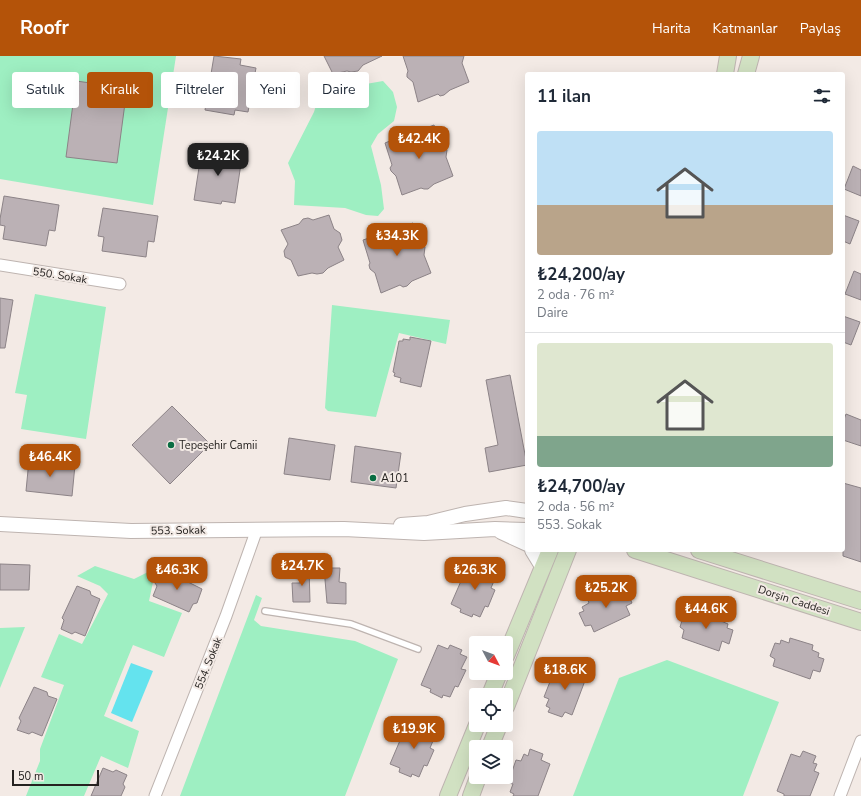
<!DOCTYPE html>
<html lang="tr">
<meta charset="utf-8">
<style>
body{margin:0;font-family:"Nunito Sans",sans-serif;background:#f2f2f3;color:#1f2937;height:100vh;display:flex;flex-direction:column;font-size:15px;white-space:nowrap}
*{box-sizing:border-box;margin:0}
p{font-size:13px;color:#747a83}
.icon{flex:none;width:22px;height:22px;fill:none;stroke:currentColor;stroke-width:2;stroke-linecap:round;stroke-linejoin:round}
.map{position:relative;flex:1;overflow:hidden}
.side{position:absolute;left:525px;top:16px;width:320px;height:480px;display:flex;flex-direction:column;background:#fff;border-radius:4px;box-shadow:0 4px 16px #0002}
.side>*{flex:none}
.top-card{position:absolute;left:12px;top:16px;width:380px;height:36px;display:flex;gap:8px}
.needle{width:26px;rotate:131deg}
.buttons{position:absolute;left:469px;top:580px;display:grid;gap:8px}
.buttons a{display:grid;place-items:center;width:44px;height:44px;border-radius:4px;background:#fff;box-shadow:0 4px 16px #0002;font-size:20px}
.scale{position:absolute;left:12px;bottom:10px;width:87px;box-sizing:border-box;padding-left:4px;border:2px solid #252220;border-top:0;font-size:11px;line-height:14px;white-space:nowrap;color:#252220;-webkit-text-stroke:3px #f3eae5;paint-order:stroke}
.price{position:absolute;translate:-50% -34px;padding:0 9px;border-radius:8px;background:#b45309;color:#fff;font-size:13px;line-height:26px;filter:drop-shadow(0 1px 2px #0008)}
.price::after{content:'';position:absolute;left:50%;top:24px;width:12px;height:9px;margin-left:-6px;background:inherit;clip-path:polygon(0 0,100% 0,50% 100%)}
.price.selected{background:#222;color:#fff}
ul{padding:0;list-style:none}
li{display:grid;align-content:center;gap:8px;height:212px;padding:0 12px}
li+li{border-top:1px solid #e0e1e3}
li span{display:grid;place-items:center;height:124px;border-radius:4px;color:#555}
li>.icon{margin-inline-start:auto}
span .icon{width:72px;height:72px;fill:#fffc;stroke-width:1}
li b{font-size:17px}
h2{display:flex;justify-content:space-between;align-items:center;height:48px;padding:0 12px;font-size:17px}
.chip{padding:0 14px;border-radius:4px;background:#fff;box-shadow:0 4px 16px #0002;font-size:14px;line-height:36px}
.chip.selected{background:#b45309;color:#fff}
header{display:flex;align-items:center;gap:24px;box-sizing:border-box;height:56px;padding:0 20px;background:#b45309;color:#fff}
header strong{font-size:19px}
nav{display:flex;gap:22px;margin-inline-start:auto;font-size:14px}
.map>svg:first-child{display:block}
.green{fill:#9eefc2}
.water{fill:#64e3ee}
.building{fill:#bbb1b5;stroke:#8c8387}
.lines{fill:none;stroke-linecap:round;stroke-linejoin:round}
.service-casing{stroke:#beb4b0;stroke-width:8}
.minor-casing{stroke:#beb4b0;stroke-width:13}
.tertiary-casing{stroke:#beb4b0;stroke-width:16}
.secondary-casing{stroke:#beb4b0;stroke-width:18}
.service{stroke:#fff;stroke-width:5.5}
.minor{stroke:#fff;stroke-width:11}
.tertiary{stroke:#fff;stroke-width:14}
.secondary{stroke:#d1e1c2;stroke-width:16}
.poi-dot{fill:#096d43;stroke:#f3eae5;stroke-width:1.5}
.labels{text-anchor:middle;stroke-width:4;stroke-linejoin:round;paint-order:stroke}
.street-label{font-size:11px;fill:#252220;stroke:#f3eae5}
.poi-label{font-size:11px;fill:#252220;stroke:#f3eae5;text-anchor:start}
</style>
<header>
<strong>Roofr</strong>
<nav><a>Harita</a><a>Katmanlar</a><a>Paylaş</a></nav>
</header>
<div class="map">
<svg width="861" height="740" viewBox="0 0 861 740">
<rect width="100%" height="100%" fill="#f3eae5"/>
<g class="green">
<path d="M0,0H176L153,149L0,123Z"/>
<path d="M383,25L393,36L397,51L394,65L378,78L371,90L381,129L384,153L378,160L366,159L345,152L294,149L295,125L288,107L314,56L320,36Z"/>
<path d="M35,238L106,251L86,383L21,373L27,339L15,337Z"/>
<path d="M332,249L450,264L446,288L399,277L376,361L328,355L325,352Z"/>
<path d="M95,510L134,523L156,512L149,545L182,557L164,601L133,589L104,660L139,675L128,712L101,700L84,740H26L40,705V693L64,629L41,621L59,578L82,588L108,538L100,530L77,520Z"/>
<path d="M256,539L262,542L254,564L261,570L355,585L398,603L345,740H180Z"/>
<path d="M25,571L0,632V572Z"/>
<path d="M667,604L779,646L743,740H573L619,622Z"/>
</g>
<path class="water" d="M131,607L153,615L132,666L111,657Z"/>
<g class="building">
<path d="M214,0L241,3L240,9L256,12L248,56L235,54L234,59L205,54Z"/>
<path d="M324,0H382L363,9L358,15L351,16L347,15L333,18Z"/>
<path d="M403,0H464L462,7L469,26L450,34L444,39L440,40L438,38L418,46L413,26L407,21V18L408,15Z"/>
<path d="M76,25L127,32L117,107L66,101Z"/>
<path d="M434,69L442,89L447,94L446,101L453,120L434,128L428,133H424L421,132L402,139L396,120L391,115L390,112L392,109L385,87L402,80L408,74L416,76Z"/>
<path d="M202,92L228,96L227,99L242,101L235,147L222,145L221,148L194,144Z"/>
<path d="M853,110L861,114V140L844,133Z"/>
<path d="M4,140L59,149L55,175L49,174L46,190L3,183L5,170L0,169V163Z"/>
<path d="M103,152L158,160L154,186L148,185L146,201L102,195L104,181L98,180Z"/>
<path d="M329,159L334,173L340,177L342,184L338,191L344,204L328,212L323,217L317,218L312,217L298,220L291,204L285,201L284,195L288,188L281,174L299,168L303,163L308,162L313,164Z"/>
<path d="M843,159L859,165L850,188L843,185Z"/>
<path d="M413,167L420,186L425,191L424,199L431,217L412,225L407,230L403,231L400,229L381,237L375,217L370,213L369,209L370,207L363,184L381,178L386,171L394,173Z"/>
<path d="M854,215L861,218V244L845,238Z"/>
<path d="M0,242L13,244L5,292H0Z"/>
<path d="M843,260L860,266L851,289L843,286Z"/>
<path d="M410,281L431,285L421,331L400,326L401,322L394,320L395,317L393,316L399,285H403V283L410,284Z"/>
<path d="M510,319L527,409L489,416L485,392L498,389L486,324Z"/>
<path d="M172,350L210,388L170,428L132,389Z"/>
<path d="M846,358L861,364V390L843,384V366Z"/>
<path d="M289,382L335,389L330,424L284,418Z"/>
<path d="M355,390L401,397L396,432L351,426Z"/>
<path d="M29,404L75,409L72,440L26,435Z"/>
<path d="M843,427L861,432V506L843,500Z"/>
<path d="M0,508L30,509L29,534H0Z"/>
<path d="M468,509L478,513L480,509L492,514L490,518L496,520L491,532L495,534L488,551L485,550L480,561L473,558L472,561L460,556L461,553L451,548Z"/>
<path d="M299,511L309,512L310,546H293L292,527H300Z"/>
<path d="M324,512H340L339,526L346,527V548L327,547Z"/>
<path d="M160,516L169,519L172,518L202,533L197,547L193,548L189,556L153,540L157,530L155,527Z"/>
<path d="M77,530L90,535L91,539L100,543L85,580L75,576L72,578L61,573L64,564L62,562Z"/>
<path d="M609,532L611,537L618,534L620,537L626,534L632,547L626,550L630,559L594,576L591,569L585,570L579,557L584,555L582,551L589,547L587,542Z"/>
<path d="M699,553L722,561L721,565L728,568L727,572L733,574L729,588L722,585L719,595L682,582L684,574L680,571L684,558L689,559L690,555L698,558Z"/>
<path d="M790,582L813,589L812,594L819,597L818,601L824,603L820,616L813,614L810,623L773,610L775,603L770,600L775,587L780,588L781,584L789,587Z"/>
<path d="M438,589L448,593L450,589L462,594L460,598L467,601L461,613L466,614L458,631L455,630L450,641L443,639L442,642L430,636L431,633L421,629Z"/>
<path d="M566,607L580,612L577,619L586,622L572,659L565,656L562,661L548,656L550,652L546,650L549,643L544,641L553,618L557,620L560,612L564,614Z"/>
<path d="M34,631L47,636L48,640L57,643L42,680L32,676L29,678L17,674L21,665L19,662Z"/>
<path d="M407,668L417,672L418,668L431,673L429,677L435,680L430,692L434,694L427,710L424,709L419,721L412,718L411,721L399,716L400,712L390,708Z"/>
<path d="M530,693L543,698L541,704L550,708L538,740H513L514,738L510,736L513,728L508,727L516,704L521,705L524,698L528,700Z"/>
<path d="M803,695L816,700L813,707L817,708L814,715L819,717L810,740H784V738L777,735L791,698L800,701Z"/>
<path d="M103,712L113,716L116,714L127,719L123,728L125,731L121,740H91Z"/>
</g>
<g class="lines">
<defs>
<path id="service" d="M265,555L351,568L418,593"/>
<g id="minor">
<path d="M0,209L120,228"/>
<path d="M155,740L226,560L257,473"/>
<path d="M840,740L861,685"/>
</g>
<g id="tertiary">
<path d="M0,468L131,475L344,473L424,477L495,473L527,474"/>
<path d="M401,469L428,467L465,458L506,452L527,455"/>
<path d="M501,476L527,488"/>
<path d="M532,494L543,512"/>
</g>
<g id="secondary">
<path d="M725,18L728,0"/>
<path d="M746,18L751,0"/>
<path d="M635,494L861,566"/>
<path d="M699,494L861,545"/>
<path d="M506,600L550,494"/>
<path d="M490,639L499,617"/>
<path d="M506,651L568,494"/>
<path d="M490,691L499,669"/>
<path d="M448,740L477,669"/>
<path d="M471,740L478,721"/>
</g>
</defs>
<use href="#service" class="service-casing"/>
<use href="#minor" class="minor-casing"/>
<use href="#tertiary" class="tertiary-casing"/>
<use href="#secondary" class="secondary-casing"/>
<use href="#service" class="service"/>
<use href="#minor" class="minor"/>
<use href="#tertiary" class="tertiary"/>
<use href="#secondary" class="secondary"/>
</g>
<g class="poi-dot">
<circle cx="171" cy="389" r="4"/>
<circle cx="373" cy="422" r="4"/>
</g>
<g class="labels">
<g class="street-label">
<text transform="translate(60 219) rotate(9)" y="4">550. Sokak</text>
<text transform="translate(178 474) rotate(-1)" y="4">553. Sokak</text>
<text transform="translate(794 544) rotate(18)" y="4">Dorşin Caddesi</text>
<text transform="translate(208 607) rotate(-68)" y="4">554. Sokak</text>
</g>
<g class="poi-label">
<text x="179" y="393">Tepeşehir Camii</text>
<text x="381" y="426">A101</text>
</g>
</g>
</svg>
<div class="buttons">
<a><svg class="needle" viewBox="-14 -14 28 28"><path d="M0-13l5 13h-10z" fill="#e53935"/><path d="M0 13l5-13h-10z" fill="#747a83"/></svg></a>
<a><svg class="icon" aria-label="locate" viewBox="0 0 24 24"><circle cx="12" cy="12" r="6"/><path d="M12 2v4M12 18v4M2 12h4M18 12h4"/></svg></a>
<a><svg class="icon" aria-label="layers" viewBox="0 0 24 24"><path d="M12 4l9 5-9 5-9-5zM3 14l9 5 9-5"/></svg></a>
</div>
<div class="scale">50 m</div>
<b class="price" style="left:419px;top:104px">₺42.4K</b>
<b class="price selected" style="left:218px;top:121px">₺24.2K</b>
<b class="price" style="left:397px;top:201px">₺34.3K</b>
<b class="price" style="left:50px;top:422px">₺46.4K</b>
<b class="price" style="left:302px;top:531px">₺24.7K</b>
<b class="price" style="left:177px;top:535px">₺46.3K</b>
<b class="price" style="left:475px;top:535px">₺26.3K</b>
<b class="price" style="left:606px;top:553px">₺25.2K</b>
<b class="price" style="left:706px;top:574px">₺44.6K</b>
<b class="price" style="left:565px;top:635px">₺18.6K</b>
<b class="price" style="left:414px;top:694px">₺19.9K</b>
<div class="top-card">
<a class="chip">Satılık</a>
<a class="chip selected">Kiralık</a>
<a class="chip">Filtreler</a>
<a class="chip">Yeni</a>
<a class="chip">Daire</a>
</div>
<section class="side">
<h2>11 ilan<svg class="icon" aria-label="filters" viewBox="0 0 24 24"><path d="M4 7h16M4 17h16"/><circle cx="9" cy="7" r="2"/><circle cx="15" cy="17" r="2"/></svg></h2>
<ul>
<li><span style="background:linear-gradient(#bfe0f5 60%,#b9a48a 0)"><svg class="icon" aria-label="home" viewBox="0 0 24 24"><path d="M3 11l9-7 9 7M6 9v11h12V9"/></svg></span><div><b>₺24,200/ay</b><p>2 oda · 76 m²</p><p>Daire</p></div></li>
<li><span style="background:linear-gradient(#dfe7d0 75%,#7fa58c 0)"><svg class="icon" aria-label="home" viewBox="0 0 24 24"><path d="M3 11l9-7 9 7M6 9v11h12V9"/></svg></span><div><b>₺24,700/ay</b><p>2 oda · 56 m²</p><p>553. Sokak</p></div></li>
</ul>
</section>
</div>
